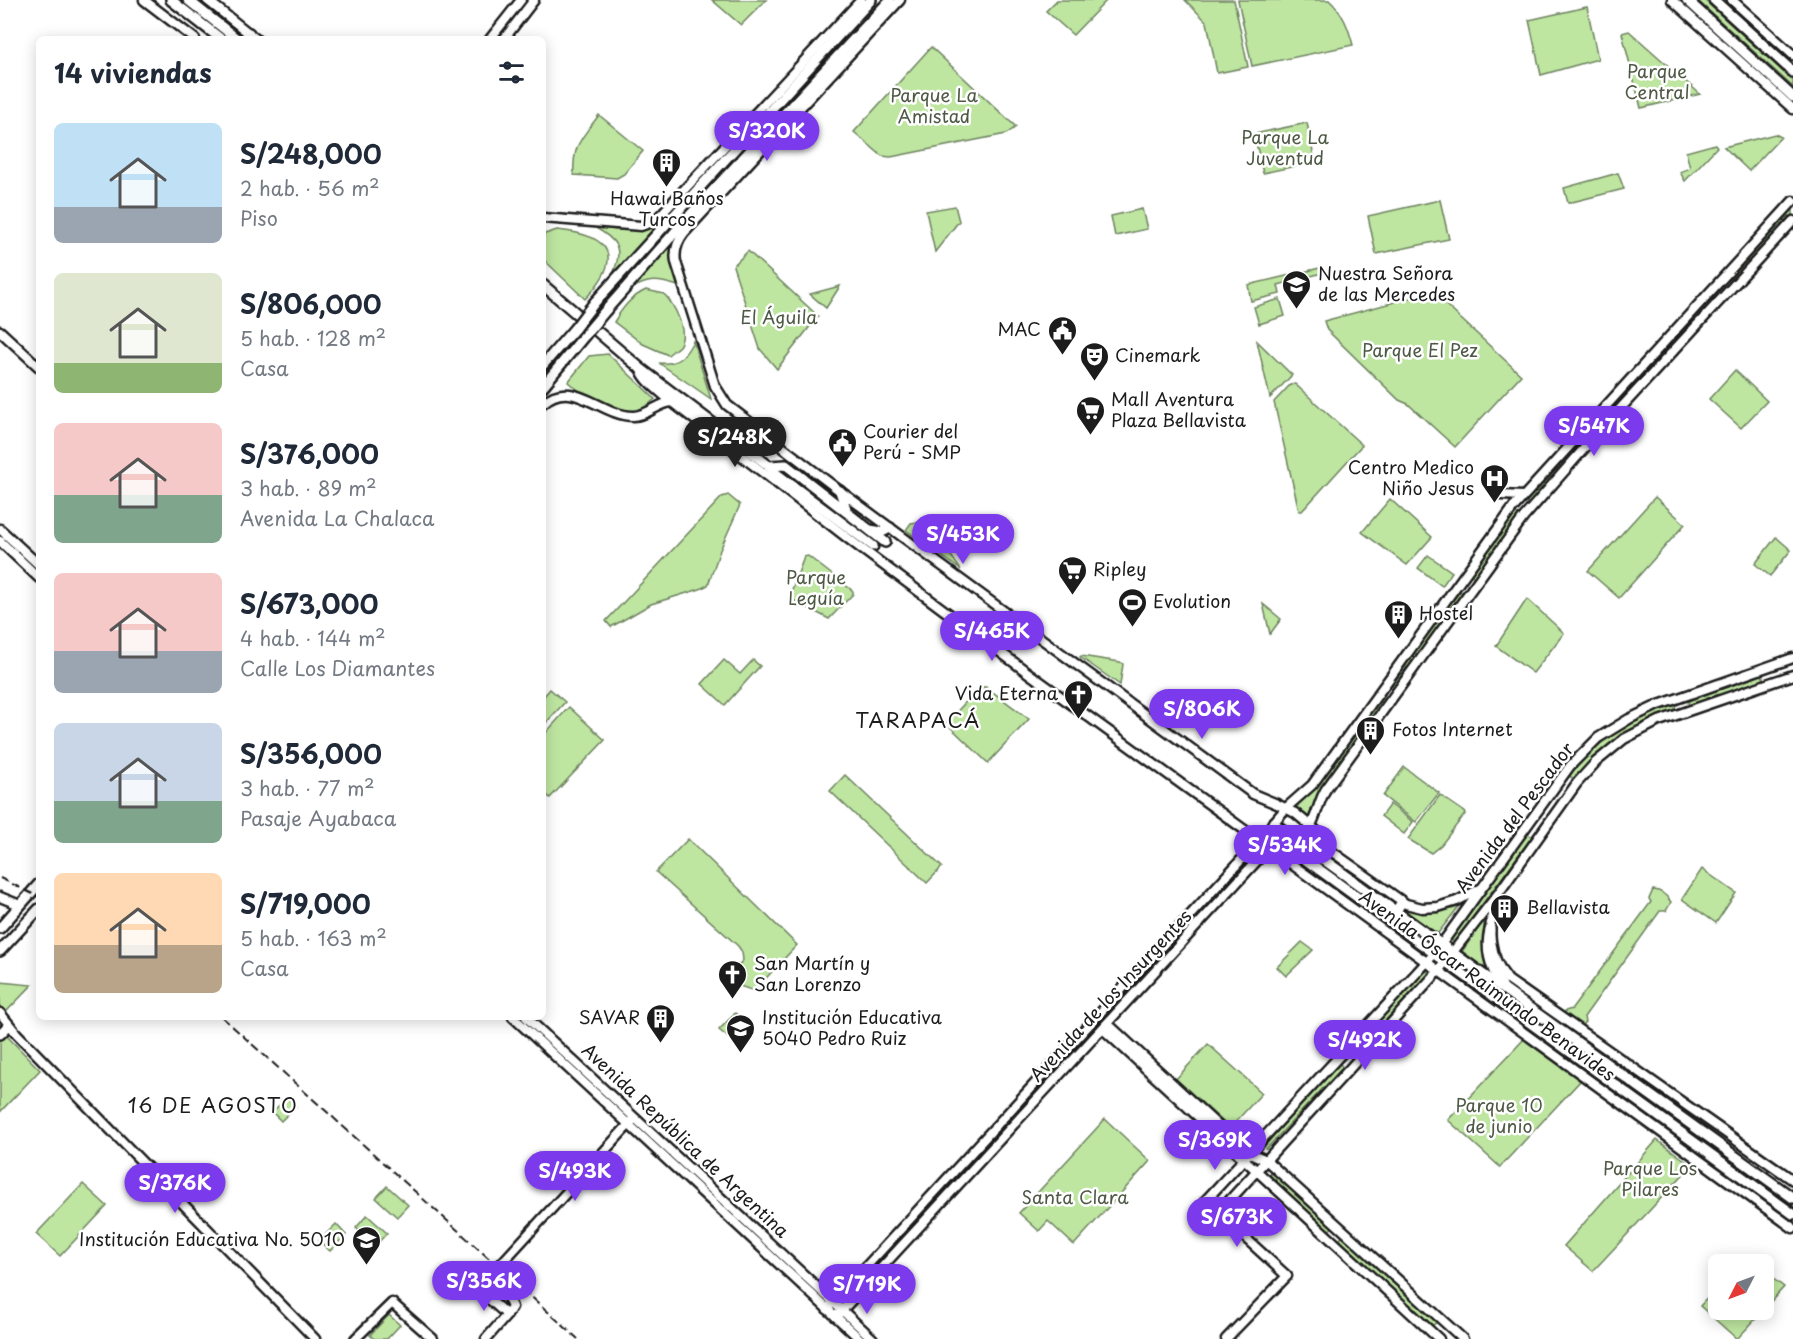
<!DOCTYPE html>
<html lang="es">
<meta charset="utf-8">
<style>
body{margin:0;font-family:"Playpen Sans",sans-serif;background:#f6f6f7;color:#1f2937;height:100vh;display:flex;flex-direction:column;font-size:22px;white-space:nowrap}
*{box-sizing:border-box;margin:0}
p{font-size:20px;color:#747a83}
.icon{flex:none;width:33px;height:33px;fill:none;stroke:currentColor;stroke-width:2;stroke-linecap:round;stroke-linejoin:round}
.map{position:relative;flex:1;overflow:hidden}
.drawer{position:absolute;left:36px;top:36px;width:510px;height:984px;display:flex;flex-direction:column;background:#fff;border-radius:9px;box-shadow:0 3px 15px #0003}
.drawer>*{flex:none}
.needle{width:39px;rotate:228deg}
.fabs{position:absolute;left:1708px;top:1254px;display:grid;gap:12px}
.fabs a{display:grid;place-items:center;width:66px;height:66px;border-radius:9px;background:#fff;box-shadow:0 3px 15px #0003;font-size:30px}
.price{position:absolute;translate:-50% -51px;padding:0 14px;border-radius:21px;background:#7c3aed;color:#fff;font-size:20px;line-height:39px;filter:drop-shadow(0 2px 3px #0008)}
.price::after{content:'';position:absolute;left:50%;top:36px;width:18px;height:14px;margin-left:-9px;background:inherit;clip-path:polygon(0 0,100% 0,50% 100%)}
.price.current{background:#222;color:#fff}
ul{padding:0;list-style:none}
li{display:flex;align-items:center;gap:18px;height:150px;padding:0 18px}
li span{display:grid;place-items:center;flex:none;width:168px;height:120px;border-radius:9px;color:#555}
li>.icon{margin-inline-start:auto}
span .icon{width:72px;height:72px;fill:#fffc;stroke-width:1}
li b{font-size:26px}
h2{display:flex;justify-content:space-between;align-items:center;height:72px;padding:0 18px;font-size:26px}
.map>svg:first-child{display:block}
.green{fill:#bee6a1;stroke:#6d815e;stroke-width:1.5}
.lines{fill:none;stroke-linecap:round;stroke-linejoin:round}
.secondary-casing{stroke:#1c1c1c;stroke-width:13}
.primary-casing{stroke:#1c1c1c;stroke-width:14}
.secondary{stroke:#fff;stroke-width:8}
.primary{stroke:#fff;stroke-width:9}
.rail{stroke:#1c1c1c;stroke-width:2;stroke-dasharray:9 4.5;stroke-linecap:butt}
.primary-bridge-casing{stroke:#1c1c1c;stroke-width:14;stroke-linecap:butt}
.primary-bridge{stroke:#fff;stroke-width:9}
.labels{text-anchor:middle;stroke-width:5;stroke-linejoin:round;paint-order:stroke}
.park-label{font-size:18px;fill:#4d5944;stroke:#fff}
.poi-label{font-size:18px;fill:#1c1c1c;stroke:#fff;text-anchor:start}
.street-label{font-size:18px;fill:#1c1c1c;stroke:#fff}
.neighbourhood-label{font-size:20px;letter-spacing:1.5px;fill:#1c1c1c;stroke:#fff}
</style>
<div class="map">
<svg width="1793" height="1339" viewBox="0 0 1793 1339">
<rect width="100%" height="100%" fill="#fff"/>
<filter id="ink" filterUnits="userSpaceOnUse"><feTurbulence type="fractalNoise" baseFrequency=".0167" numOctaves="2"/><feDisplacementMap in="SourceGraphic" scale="12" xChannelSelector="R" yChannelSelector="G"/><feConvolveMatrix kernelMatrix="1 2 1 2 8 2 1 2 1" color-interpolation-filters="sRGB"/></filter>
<g filter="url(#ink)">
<g class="green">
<path d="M712,0H766L741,25Z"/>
<path d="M1057,0H1107L1073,35L1046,11Z"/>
<path d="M1185,0H1234L1248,67L1217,73L1207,22Z"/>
<path d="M1238,0H1329C1343,13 1348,26 1353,45L1252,66Z"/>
<path d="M1697,0H1704L1793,81V87Z"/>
<path d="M1587,7L1598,59L1541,75L1529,20Z"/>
<path d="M1629,31L1700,94L1641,108L1622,33Z"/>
<path d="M931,47L1016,127L1006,134L891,157L882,156L854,132Z"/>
<path d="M599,115L643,151L624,174L617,178L574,175C572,145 582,138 599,115Z"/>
<path d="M1307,123L1315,162L1263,173L1254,134Z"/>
<path d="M1775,134L1781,137L1749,171L1724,147Z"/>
<path d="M1715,144L1717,147L1685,181L1680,172L1690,168L1686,152Z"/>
<path d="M1618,173L1624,189L1568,203L1564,188Z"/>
<path d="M1440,200L1449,239L1376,254L1368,216Z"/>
<path d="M955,206L959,221L935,252L926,211Z"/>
<path d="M1793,206V217L1732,283L1729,278Z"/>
<path d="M1142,209L1147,229L1115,236L1111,216Z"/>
<path d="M594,227L617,230L655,227L612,276C624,249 618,240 594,227Z"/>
<path d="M557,230C613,235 624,258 585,299L543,259V237L545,234Z"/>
<path d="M675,242C672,257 672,272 678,286C657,279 648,279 629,290Z"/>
<path d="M748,251L818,316L777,369L760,349L733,266Z"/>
<path d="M1320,268L1322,273L1278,285L1280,294L1251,301L1248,285Z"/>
<path d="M840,286L826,308L810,294Z"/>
<path d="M1715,289L1718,292L1707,306L1705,313L1600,425L1596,421Z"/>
<path d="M646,290L664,294C674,304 689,332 679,346C676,349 671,352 668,355L643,344L614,322C623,307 631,297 646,290Z"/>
<path d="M1432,292L1521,375L1455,447L1408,404L1399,400L1327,330L1324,321Z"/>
<path d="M1280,299L1285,316L1259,324L1254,307Z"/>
<path d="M693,341L711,399L659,363C677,365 685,357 693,341Z"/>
<path d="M1257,341L1292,375L1270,398Z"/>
<path d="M608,354L655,399C648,406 640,411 629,411C612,410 580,393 568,382L589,356Z"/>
<path d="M1735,370L1767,401L1741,428L1709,399Z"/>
<path d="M1295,384L1362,445L1302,511H1299L1274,402L1290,385Z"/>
<path d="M1583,436L1587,441L1530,505L1524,499Z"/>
<path d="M780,465L875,539L872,541L777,468Z"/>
<path d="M728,495L740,505L720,550L708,585L700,589L651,604L611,627L606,621L722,497Z"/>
<path d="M1655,497L1685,524L1619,598L1588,571Z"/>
<path d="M1390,499L1432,537L1407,565L1362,532Z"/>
<path d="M1515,512L1519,517L1476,579L1470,574Z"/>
<path d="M918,522L938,537L961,570L906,530L911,523Z"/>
<path d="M1776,537L1791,550L1770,576L1755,564Z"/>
<path d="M1428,555L1452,572L1442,586L1418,568Z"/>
<path d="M808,556L853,591V594L829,619L789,598L804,557Z"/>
<path d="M1460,591L1464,594L1397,688L1392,685L1406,668V663Z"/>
<path d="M1527,599L1564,633L1533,673L1496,646Z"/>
<path d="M1263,604L1281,619L1270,634Z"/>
<path d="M1081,656L1120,662L1123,664L1120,685L1080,657Z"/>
<path d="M724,660L740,674L753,660L760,666L725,705L702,684Z"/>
<path d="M1762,674L1764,680L1690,706L1688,703L1689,700Z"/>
<path d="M980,687H986L1029,719L988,763L946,723Z"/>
<path d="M550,689L565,702L545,724L543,697Z"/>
<path d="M1383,694L1385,695V698L1376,709L1373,720L1321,791L1309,818L1293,805Z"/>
<path d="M1674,704L1676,710C1632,726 1604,743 1574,779L1568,775C1597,740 1632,720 1674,704Z"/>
<path d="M569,707L605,740L550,798L543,791V736Z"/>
<path d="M1404,767L1439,793L1416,822L1383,796Z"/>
<path d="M845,775L942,867L927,883L830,791Z"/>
<path d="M1440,795L1466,813L1441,845L1431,853L1408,839Z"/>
<path d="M1390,804L1413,822L1404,834L1381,816Z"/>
<path d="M1525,832L1532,837L1454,942L1448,938Z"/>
<path d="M688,839L797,945L754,991L725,981L743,960L742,952L738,946L656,872Z"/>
<path d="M1259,845L1264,848L942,1197L938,1193Z"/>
<path d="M1298,847L1587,1054L1586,1059L1292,848Z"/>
<path d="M1702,869L1736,893L1716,923L1682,899Z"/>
<path d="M1653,890C1661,890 1667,896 1671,902L1666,911H1660L1584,1017L1585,1022L1580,1027L1565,1016V1011L1572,1009L1651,902L1649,899Z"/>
<path d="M1464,900L1435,937L1400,912L1404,907C1425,919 1444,911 1464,900Z"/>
<path d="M1484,920L1483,949L1494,980L1461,953Z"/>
<path d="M1302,942L1313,950L1286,976L1277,967Z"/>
<path d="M1425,969L1429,974L1351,1057V1054L1364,1040L1379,1018Z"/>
<path d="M0,982L32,985L5,1013L0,1006Z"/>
<path d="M735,1013L745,1022L730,1039L719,1030Z"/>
<path d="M6,1035L40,1070L0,1112V1041Z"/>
<path d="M1524,1039L1581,1080L1500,1167L1448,1120Z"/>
<path d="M1208,1044L1262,1093L1230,1128L1176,1079Z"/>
<path d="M1337,1062L1342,1066L1341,1069L1266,1149L1264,1147Z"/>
<path d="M287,1098L296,1106L281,1121L272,1112Z"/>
<path d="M1105,1119L1150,1161L1074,1245L1048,1221L1039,1231L1019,1213Z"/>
<path d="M1657,1140L1692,1165L1593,1271L1564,1246Z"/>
<path d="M1274,1170L1334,1226L1327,1232L1268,1178Z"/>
<path d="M83,1184L107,1206L60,1256L36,1234Z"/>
<path d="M387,1186L408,1205L397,1217L376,1198Z"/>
<path d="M937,1195L940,1199L856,1291L853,1287Z"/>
<path d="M367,1215L387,1233L375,1246L356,1228Z"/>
<path d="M336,1224L346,1235L330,1251L319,1241Z"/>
<path d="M1346,1235L1437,1317V1322L1433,1325L1428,1323L1343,1244L1340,1240L1342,1236Z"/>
<path d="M1764,1272L1784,1287L1764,1309Z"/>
<path d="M1719,1286V1310H1764L1737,1339L1700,1306Z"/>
<path d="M389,1315L400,1325L387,1339H374L370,1335Z"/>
</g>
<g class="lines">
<defs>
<g id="secondary">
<path d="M144,0L195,39"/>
<path d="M207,0L256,39"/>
<path d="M900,0L684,233C677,242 674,251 676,262L715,386L727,405L840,491L1253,794L1277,804L1295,813L1319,833L1331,851L1406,904L1422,908L1438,907L1457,901L1480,889"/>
<path d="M1672,0L1793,109"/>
<path d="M1732,0L1793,55"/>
<path d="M490,39L521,0"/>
<path d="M504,39L534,0"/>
<path d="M543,218L641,226L655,221L861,0"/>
<path d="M0,331L39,367"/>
<path d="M640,368C646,383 661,392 672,402L858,546L1027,672L1793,1228"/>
<path d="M543,403C572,376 601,416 633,416C648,416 658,403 672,402"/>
<path d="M1501,495L1523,496"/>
<path d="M0,529L39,565"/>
<path d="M0,541L39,578"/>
<path d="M0,897L20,905"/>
<path d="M1496,900C1486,928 1489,957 1508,980L1793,1180"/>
<path d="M0,1013L17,1034L315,1339"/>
<path d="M513,1017L860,1339"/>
<path d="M526,1017L873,1339"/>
<path d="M1108,1024L1229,1136L1250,1153L1266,1160L1463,1339"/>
<path d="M1103,1029L1439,1339"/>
<path d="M1218,1213L1435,975L1498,894L1577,783L1596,762L1624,739L1659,721L1793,675"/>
<path d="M827,1309L1254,846L1286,808L1312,785L1513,508L1793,201"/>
<path d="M507,1315L478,1289L632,1121"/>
<path d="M836,1317L1265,852C1276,843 1291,844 1301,837C1316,826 1317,803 1326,789L1524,517L1596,435L1793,221"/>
<path d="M355,1339L392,1303L433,1339"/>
<path d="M486,1339L507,1315L512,1307L507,1296L488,1278"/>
<path d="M1226,1339L1287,1276L1205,1201L1435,953L1570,766L1598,738L1629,719L1656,706L1793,658"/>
</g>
<g id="primary">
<path d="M171,0L221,39"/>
<path d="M188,0L237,39"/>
<path d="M1687,0L1793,97"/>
<path d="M1714,0L1793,72"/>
<path d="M245,39L249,33"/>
<path d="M738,134L752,127"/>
<path d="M543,285L640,368L769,466L773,471L873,546"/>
<path d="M595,302L871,0"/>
<path d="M606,310L692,213L890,0"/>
<path d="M543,365L575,328"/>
<path d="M543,386L585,335"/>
<path d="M769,466L786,465L885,542"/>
<path d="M840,491L846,509"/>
<path d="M870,530L882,532L890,528"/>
<path d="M1273,823L1793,1198"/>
<path d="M1266,831L1793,1214"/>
<path d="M1395,912L1402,902"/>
<path d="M0,928L39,884"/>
<path d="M1490,930C1485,950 1491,969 1502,986"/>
<path d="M0,951L39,909"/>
<path d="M0,1034L6,1028"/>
</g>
</defs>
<use href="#secondary" class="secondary-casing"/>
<use href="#primary" class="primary-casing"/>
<use href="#secondary" class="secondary"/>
<use href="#primary" class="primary"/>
<g class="rail">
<path d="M0,878L39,897"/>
<path d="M222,1017L578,1339"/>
</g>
<defs>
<g id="primary-bridge">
<path d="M575,328L595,302"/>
<path d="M585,335L606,310"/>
</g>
</defs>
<use href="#primary-bridge" class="primary-bridge-casing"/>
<use href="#primary-bridge" class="primary-bridge"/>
</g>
</g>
<defs>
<symbol id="building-pin" viewBox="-11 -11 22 30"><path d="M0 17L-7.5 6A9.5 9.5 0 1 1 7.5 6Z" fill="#1c1c1c" stroke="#fff"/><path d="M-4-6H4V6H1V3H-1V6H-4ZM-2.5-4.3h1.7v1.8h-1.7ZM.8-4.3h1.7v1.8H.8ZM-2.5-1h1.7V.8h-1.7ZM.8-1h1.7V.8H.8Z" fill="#fff"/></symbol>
<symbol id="university-pin" viewBox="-11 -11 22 30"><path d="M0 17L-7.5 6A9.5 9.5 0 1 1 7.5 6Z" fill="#1c1c1c" stroke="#fff"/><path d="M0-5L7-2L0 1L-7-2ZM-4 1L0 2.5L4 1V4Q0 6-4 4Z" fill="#fff"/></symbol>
<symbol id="civic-pin" viewBox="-11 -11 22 30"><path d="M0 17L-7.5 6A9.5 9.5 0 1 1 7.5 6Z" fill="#1c1c1c" stroke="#fff"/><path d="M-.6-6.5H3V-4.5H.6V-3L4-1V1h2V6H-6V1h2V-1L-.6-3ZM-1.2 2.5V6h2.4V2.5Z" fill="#fff"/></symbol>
<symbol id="theatre-pin" viewBox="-11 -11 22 30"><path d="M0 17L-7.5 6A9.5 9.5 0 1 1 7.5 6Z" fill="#1c1c1c" stroke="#fff"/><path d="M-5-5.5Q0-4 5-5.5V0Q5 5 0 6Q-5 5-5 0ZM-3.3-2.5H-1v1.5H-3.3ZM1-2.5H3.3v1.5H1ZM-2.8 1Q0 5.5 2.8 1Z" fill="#fff"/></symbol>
<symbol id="supermarket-pin" viewBox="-11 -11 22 30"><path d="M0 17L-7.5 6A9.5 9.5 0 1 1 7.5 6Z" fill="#1c1c1c" stroke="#fff"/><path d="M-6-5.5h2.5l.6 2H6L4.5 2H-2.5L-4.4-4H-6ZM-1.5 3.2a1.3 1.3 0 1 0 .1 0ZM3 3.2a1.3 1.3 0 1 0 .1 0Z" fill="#fff"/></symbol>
<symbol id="hospital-pin" viewBox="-11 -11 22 30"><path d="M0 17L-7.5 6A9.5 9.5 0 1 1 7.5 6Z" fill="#1c1c1c" stroke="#fff"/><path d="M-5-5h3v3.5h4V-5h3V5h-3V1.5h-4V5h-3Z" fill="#fff"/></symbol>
<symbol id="stadium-pin" viewBox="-11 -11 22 30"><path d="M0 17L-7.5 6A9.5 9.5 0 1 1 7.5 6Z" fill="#1c1c1c" stroke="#fff"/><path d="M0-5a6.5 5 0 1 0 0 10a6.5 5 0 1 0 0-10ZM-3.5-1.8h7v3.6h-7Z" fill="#fff"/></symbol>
<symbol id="church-pin" viewBox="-11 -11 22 30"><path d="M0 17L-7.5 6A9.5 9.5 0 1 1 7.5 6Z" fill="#1c1c1c" stroke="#fff"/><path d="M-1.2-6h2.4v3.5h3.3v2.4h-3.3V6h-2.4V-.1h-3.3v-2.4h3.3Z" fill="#fff"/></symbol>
<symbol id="school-pin" viewBox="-11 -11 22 30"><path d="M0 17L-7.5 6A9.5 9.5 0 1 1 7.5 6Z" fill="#1c1c1c" stroke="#fff"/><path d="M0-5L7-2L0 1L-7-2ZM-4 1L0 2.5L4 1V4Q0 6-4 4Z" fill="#fff"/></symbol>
</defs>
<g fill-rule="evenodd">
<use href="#building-pin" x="650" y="146" width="33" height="45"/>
<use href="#university-pin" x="1280" y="268" width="33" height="45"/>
<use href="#civic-pin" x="1046" y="314" width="33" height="45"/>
<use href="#theatre-pin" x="1078" y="340" width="33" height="45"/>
<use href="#supermarket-pin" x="1074" y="394" width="33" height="45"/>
<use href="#civic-pin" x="826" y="426" width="33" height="45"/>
<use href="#hospital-pin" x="1478" y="462" width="33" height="45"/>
<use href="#supermarket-pin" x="1056" y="554" width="33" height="45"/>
<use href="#stadium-pin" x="1116" y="586" width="33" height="45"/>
<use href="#building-pin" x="1382" y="598" width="33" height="45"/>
<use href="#church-pin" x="1062" y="678" width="33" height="45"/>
<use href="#building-pin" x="1354" y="714" width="33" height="45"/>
<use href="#building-pin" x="1488" y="892" width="33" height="45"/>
<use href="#church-pin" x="716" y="958" width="33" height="45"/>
<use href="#building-pin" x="644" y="1002" width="33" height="45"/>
<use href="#school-pin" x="724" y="1012" width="33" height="45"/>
<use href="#school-pin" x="350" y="1224" width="33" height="45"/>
</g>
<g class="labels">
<g class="park-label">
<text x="1657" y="78">Parque<tspan x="1657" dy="21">Central</tspan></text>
<text x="934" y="102">Parque La<tspan x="934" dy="21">Amistad</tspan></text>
<text x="1285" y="144">Parque La<tspan x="1285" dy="21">Juventud</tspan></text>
<text x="779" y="324">El Águila</text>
<text x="1420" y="357">Parque El Pez</text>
<text x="816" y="584">Parque<tspan x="816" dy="21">Leguía</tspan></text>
<text x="1499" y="1112">Parque 10<tspan x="1499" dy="21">de junio</tspan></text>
<text x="1650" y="1175">Parque Los<tspan x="1650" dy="21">Pilares</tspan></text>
<text x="1075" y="1204">Santa Clara</text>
</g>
<g class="poi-label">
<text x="667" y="205" text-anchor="middle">Hawai Baños<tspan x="667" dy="21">Turcos</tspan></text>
<text x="1318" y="280">Nuestra Señora<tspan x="1318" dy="21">de las Mercedes</tspan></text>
<text x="1041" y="336" text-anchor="end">MAC</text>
<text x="1115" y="362">Cinemark</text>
<text x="1111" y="406">Mall Aventura<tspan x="1111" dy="21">Plaza Bellavista</tspan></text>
<text x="863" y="438">Courier del<tspan x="863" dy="21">Perú - SMP</tspan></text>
<text x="1474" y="474" text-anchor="end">Centro Medico<tspan x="1474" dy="21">Niño Jesus</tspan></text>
<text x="1093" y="576">Ripley</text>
<text x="1153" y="608">Evolution</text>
<text x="1419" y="620">Hostel</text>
<text x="1058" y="700" text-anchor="end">Vida Eterna</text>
<text x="1392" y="736">Fotos Internet</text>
<text x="1526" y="914">Bellavista</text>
<text x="754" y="970">San Martín y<tspan x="754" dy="21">San Lorenzo</tspan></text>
<text x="640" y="1024" text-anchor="end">SAVAR</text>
<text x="762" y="1024">Institución Educativa<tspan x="762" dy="21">5040 Pedro Ruiz</tspan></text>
<text x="345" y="1246" text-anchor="end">Institución Educativa No. 5010</text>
</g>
<g class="street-label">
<text transform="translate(1515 818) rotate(-53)" y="6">Avenida del Pescador</text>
<text transform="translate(1487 986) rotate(36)" y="6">Avenida Óscar Raimundo Benavides</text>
<text transform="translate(1111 996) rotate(-47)" y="6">Avenida de los Insurgentes</text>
<text transform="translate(685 1141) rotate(43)" y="6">Avenida República de Argentina</text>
</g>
<g class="neighbourhood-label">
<text x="918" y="728">TARAPACÁ</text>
<text x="213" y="1113">16 DE AGOSTO</text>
</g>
</g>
</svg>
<div class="fabs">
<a><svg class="needle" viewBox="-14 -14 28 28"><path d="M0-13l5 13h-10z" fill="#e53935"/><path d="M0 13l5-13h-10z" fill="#747a83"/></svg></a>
</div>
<b class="price" style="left:767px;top:162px">S/320K</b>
<b class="price" style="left:1594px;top:457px">S/547K</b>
<b class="price current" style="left:735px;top:468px">S/248K</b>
<b class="price" style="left:963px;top:565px">S/453K</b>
<b class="price" style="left:992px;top:662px">S/465K</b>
<b class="price" style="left:1202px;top:740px">S/806K</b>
<b class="price" style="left:1285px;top:876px">S/534K</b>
<b class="price" style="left:1365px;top:1071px">S/492K</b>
<b class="price" style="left:1215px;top:1171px">S/369K</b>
<b class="price" style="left:575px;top:1202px">S/493K</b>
<b class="price" style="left:175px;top:1214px">S/376K</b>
<b class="price" style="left:1237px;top:1248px">S/673K</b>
<b class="price" style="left:484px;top:1312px">S/356K</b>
<b class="price" style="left:867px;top:1315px">S/719K</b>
<section class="drawer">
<h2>14 viviendas<svg class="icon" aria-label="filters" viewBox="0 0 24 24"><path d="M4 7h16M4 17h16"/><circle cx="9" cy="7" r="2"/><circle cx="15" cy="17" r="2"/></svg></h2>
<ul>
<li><span style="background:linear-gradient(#bfe0f5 70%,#9aa5b1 0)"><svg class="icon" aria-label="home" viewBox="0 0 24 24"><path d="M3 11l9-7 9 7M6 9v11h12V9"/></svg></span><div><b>S/248,000</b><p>2 hab. · 56 m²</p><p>Piso</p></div></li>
<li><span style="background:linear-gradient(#dfe7d0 75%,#8fb573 0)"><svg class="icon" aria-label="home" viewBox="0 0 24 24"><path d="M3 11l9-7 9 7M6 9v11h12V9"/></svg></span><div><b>S/806,000</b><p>5 hab. · 128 m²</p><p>Casa</p></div></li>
<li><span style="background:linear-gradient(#f6c9c9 60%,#7fa58c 0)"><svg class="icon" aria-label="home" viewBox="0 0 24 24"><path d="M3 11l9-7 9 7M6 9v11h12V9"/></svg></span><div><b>S/376,000</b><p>3 hab. · 89 m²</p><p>Avenida La Chalaca</p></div></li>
<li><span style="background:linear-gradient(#f6c9c9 65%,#9aa5b1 0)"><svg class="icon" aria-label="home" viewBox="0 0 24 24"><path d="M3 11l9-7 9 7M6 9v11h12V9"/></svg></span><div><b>S/673,000</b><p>4 hab. · 144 m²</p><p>Calle Los Diamantes</p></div></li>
<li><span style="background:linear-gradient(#c9d6e8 65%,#7fa58c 0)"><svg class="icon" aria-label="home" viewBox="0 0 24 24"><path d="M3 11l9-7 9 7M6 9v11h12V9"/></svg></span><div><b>S/356,000</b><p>3 hab. · 77 m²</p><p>Pasaje Ayabaca</p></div></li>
<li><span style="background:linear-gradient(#ffd9b3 60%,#b9a48a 0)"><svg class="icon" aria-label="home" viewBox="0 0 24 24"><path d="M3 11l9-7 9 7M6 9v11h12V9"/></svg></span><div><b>S/719,000</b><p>5 hab. · 163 m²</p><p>Casa</p></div></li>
</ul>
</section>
</div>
